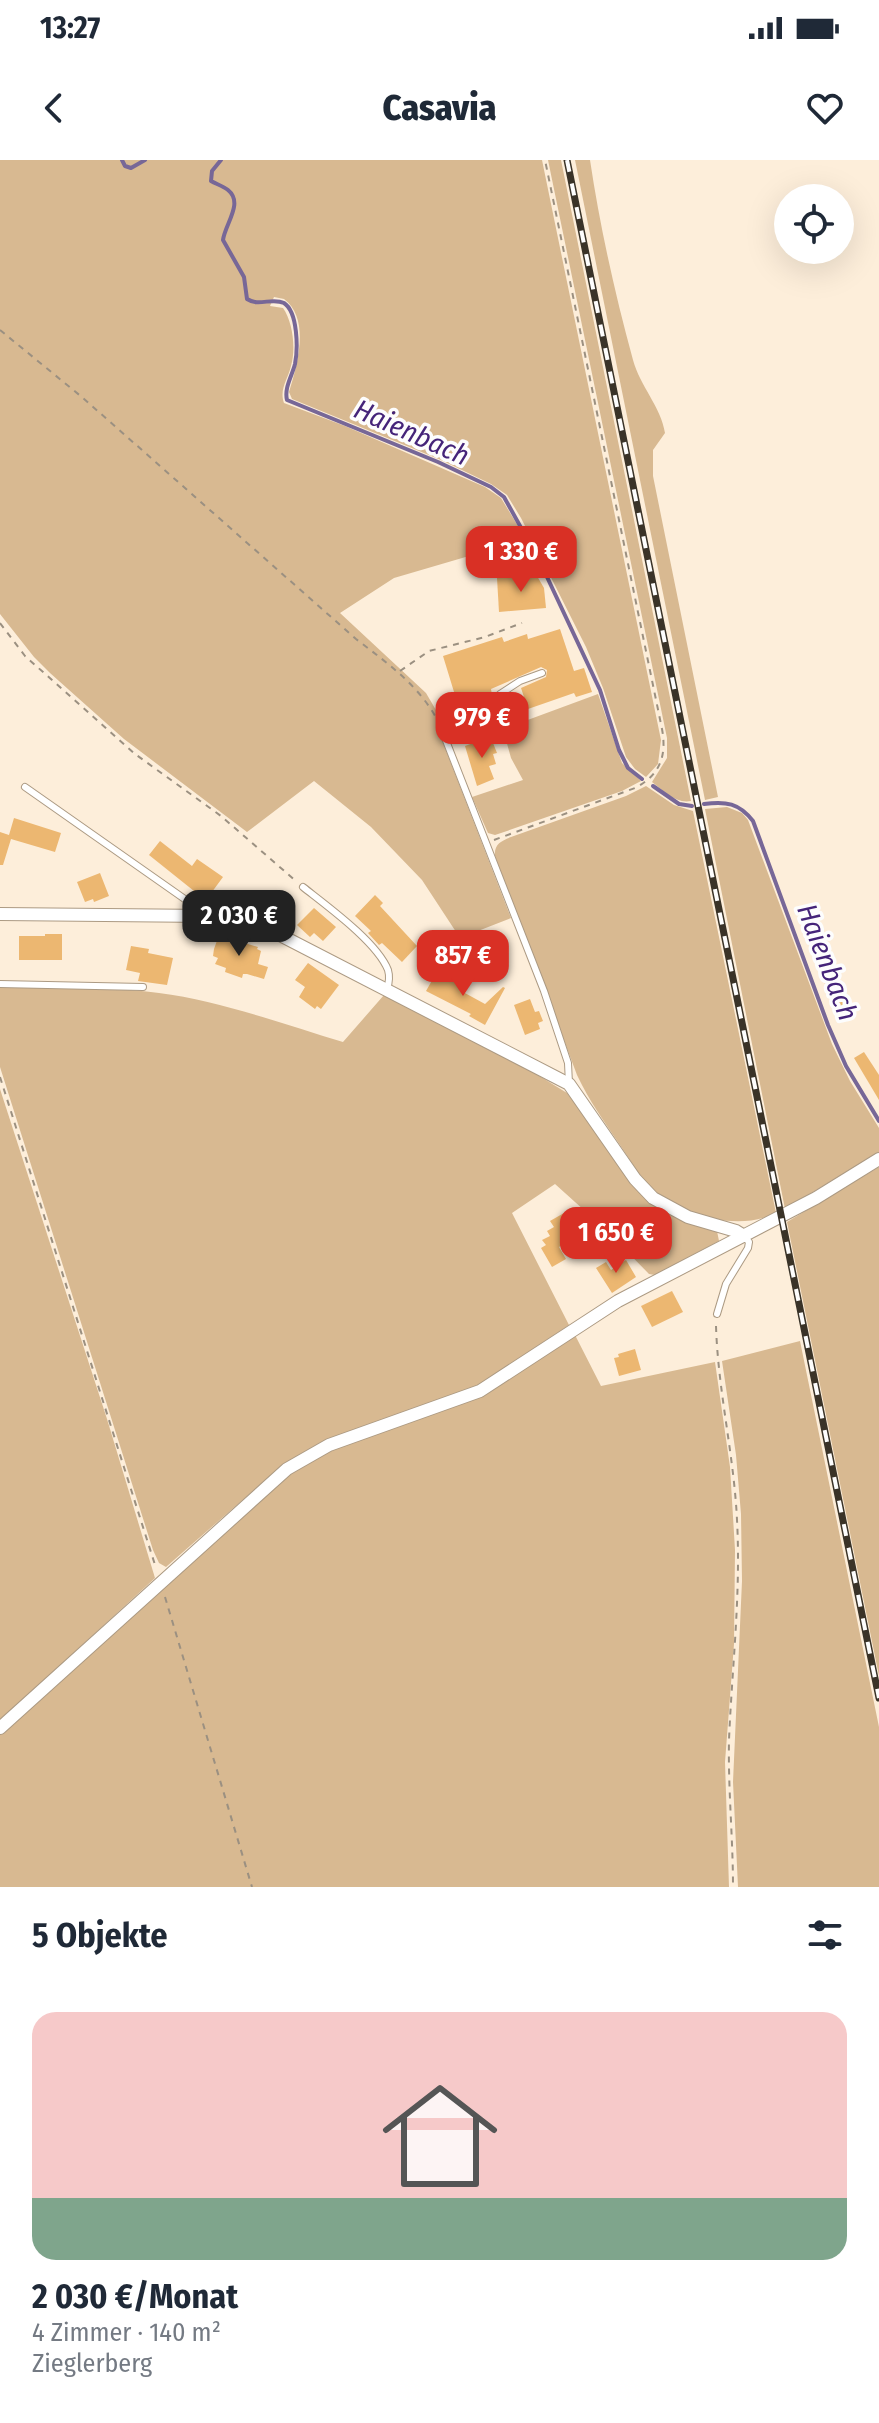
<!DOCTYPE html>
<html lang="de">
<meta charset="utf-8">
<style>
body{margin:0;font-family:"Fira Sans Condensed",sans-serif;background:#f2f2f3;color:#1f2937;height:100vh;display:flex;flex-direction:column;font-size:30px;white-space:nowrap}
*{box-sizing:border-box;margin:0}
p{font-size:26px;color:#747a83}
.icon{flex:none;width:44px;height:44px;fill:none;stroke:currentColor;stroke-width:2;stroke-linecap:round;stroke-linejoin:round}
.map{position:relative;height:1727px;overflow:hidden}
.sheet{display:flex;flex-direction:column;background:#fff;flex:1}
.sheet>*{flex:none}
.controls{position:absolute;left:774px;top:24px;display:grid;gap:16px}
.controls a{display:grid;place-items:center;width:80px;height:80px;border-radius:50%;background:#fff;box-shadow:0 8px 32px #0002;font-size:40px}
.price{position:absolute;translate:-50% -68px;padding:0 18px;border-radius:16px;background:#d93025;color:#fff;font-size:26px;line-height:52px;filter:drop-shadow(0 2px 4px #0008)}
.price::after{content:'';position:absolute;left:50%;top:48px;width:24px;height:18px;margin-left:-12px;background:inherit;clip-path:polygon(0 0,100% 0,50% 100%)}
.price.selected{background:#222;color:#fff}
ul{padding:0;list-style:none}
li{display:grid;align-content:center;gap:16px;height:424px;padding:0 32px}
li+li{border-top:2px solid #e0e1e3}
li span{display:grid;place-items:center;height:248px;border-radius:24px;color:#555}
li>.icon{margin-inline-start:auto}
span .icon{width:144px;height:144px;fill:#fffc;stroke-width:1}
li b{font-size:34px}
h2{display:flex;justify-content:space-between;align-items:center;height:96px;padding:0 32px;font-size:34px}
.status{display:flex;justify-content:space-between;align-items:center;height:56px;padding:0 40px;background:#fff;direction:ltr}
.status svg{height:22px;fill:currentColor}
header{display:flex;justify-content:space-between;align-items:center;height:104px;padding:0 32px;background:#fff;font-size:36px;font-weight:800}
.map>svg:first-child{display:block}
.green{fill:#d8b991}
.lines{fill:none;stroke-linecap:round;stroke-linejoin:round}
.stream{stroke:#776797;stroke-width:4}
.building{fill:#ecb771}
.lane-casing{stroke:#ac9a83;stroke-width:8}
.street-casing{stroke:#ac9a83;stroke-width:14}
.path{stroke:#9b9081;stroke-width:2;stroke-dasharray:6 6;stroke-linecap:butt}
.lane{stroke:#fff;stroke-width:6}
.street{stroke:#fff;stroke-width:12}
.rail-casing{stroke:#3a3328;stroke-width:7}
.rail{stroke:#fdfdfd;stroke-width:4;stroke-dasharray:12;stroke-linecap:butt}
.labels{text-anchor:middle;stroke-width:7;stroke-linejoin:round;paint-order:stroke}
.water-label{font-size:28px;font-style:italic;fill:#452479;stroke:#fdfdfd}
</style>
<div class="status"><b>13:27</b><svg viewBox="0 0 49 12"><path d="M0 12V9h3v3zM5 12V6h3v6zM10 12V3h3v9zM15 12V0h3v12zM26 1h20v11H26zM47 4h2v5h-2z"/></svg></div>
<header><svg class="icon" aria-label="back" viewBox="0 0 24 24"><path d="M15 5l-7 7 7 7"/></svg>Casavia<svg class="icon" aria-label="heart" viewBox="0 0 24 24"><path d="M12 20l-8-8c-3-5 5-10 8-4 3-6 11-1 8 4z"/></svg></header>
<div class="map">
<svg width="879" height="1727" viewBox="0 0 879 1727">
<rect width="100%" height="100%" fill="#fdeeda"/>
<g class="green">
<path d="M0,0H542L661,580L658,604L646,617L635,609L626,597L603,528L586,487L521,358L507,335L491,324L441,300L292,239L289,232C297,206 311,159 284,139L274,137L270,146L283,148C293,162 296,189 291,206C288,219 279,229 284,243L345,266L485,327L501,338L521,371L497,376L469,396L394,418L340,453L426,533L447,569L444,565L440,575L511,758L460,778L422,720L371,667L314,621L247,672L124,579L50,513L34,497L0,454Z"/>
<path d="M548,0H561L691,641C676,644 664,631 652,622L667,598V578Z"/>
<path d="M575,0H590C600,67 615,134 633,200C640,226 661,247 665,273L653,290V316L718,637L705,640Z"/>
<path d="M598,534L622,603L641,621L622,631L504,672L495,675L488,673L472,637L523,620L511,598L503,569Z"/>
<path d="M646,626L674,645L693,651L776,1053C739,1072 680,1056 650,1028C639,1016 631,1001 622,988C606,964 589,941 577,915L495,696C494,684 501,681 511,677L626,636Z"/>
<path d="M727,647L742,653L748,660L832,884L850,921L879,968V992L785,1049L705,649Z"/>
<path d="M0,828C53,828 107,826 159,833C221,841 283,864 343,882L384,835L523,906L567,933L656,1046L676,1058L717,1071L719,1081L655,1115L649,1114L605,1069L555,1024L512,1053L569,1165L476,1227L344,1273L302,1293L279,1308L166,1407L159,1403L153,1390L0,907Z"/>
<path d="M0,929L107,1259L155,1418L0,1561Z"/>
<path d="M879,1007V1516L787,1062Z"/>
<path d="M575,1175L601,1226L715,1202L730,1307L735,1390L734,1484L725,1602L729,1727H0V1574L284,1317L326,1292L484,1236Z"/>
<path d="M800,1181L879,1567V1727H738L733,1622L742,1421L741,1354L736,1295L722,1201Z"/>
</g>
<g class="lines">
<g class="stream">
<path d="M122,0L125,6L131,8L145,0"/>
<path d="M221,0L212,11L211,21C216,24 223,26 228,30C244,43 225,64 223,80L244,117L247,139C259,147 272,137 284,143C298,152 298,189 295,204C292,216 284,228 287,240L438,302L491,327L504,337L540,402L600,530L619,590L628,608L642,619"/>
<path d="M653,626L679,644L692,646"/>
<path d="M704,644C726,641 739,643 753,661L828,865L846,906L879,961"/>
</g>
</g>
<g class="building">
<path d="M537,416L544,428L546,448L499,452L497,418Z"/>
<path d="M560,469L574,511L584,508L592,532L576,537L574,533L528,549L521,528L546,517L547,510L541,507L491,529L492,535L458,545L443,496L502,477L504,482L527,474L528,479Z"/>
<path d="M487,578L489,584L493,583L497,593L493,594L496,604L489,606L494,619L477,626L465,586Z"/>
<path d="M14,658L61,673L55,692L11,679L3,705H0V672L9,675Z"/>
<path d="M160,681L192,706L197,699L223,717L209,736L204,739L149,695Z"/>
<path d="M100,713L109,736L94,742L93,739L85,742L77,722Z"/>
<path d="M375,735L383,743L380,746L417,786L402,802L382,783L379,785L368,773L371,771L355,756Z"/>
<path d="M314,748L336,767L323,781L314,773L310,777L297,765Z"/>
<path d="M45,774H62V800H19V776H45Z"/>
<path d="M219,775L258,787L257,789L261,791L258,804L268,807L264,819L247,814H243L242,818L225,812L226,808L215,804L218,798L213,796L214,789Z"/>
<path d="M131,786L149,789L148,793L173,798L167,825L138,821L140,813L126,810Z"/>
<path d="M308,803L339,825L321,849L317,846L315,849L299,837L305,827L295,820Z"/>
<path d="M445,813L466,827L463,832L485,844L503,827L505,828L485,865L469,856L471,854L426,831L434,817L441,821Z"/>
<path d="M831,813L849,858L839,861L822,816Z"/>
<path d="M530,839L535,852L539,851L543,861L538,863L540,869L525,875L514,845Z"/>
<path d="M864,892L879,915V940L854,898Z"/>
<path d="M564,1053L578,1075L559,1087L566,1099L552,1107L541,1088L546,1085L542,1080L550,1076L547,1071L554,1067L550,1061Z"/>
<path d="M626,1100L636,1117L612,1133L596,1108L606,1102L611,1110Z"/>
<path d="M672,1131L683,1152L652,1167L641,1146Z"/>
<path d="M635,1189L641,1210L619,1216L614,1198L619,1197L618,1194Z"/>
</g>
<g class="lines">
<defs>
<g id="lane">
<path d="M542,513L520,521L500,534L490,548L445,578L544,831L568,903L569,924"/>
<path d="M25,627L206,754"/>
<path d="M303,727C327,746 377,782 388,810C390,817 389,823 387,829"/>
<path d="M0,824L143,827"/>
<path d="M717,1154L726,1124L748,1088L749,1082L744,1076"/>
</g>
<g id="street">
<path d="M0,754L209,756L238,759L280,775L569,924L635,1019L653,1038L688,1057L736,1071L744,1076"/>
<path d="M0,1568L287,1309L329,1285L480,1231L618,1141L816,1038L879,999"/>
</g>
</defs>
<use href="#lane" class="lane-casing"/>
<use href="#street" class="street-casing"/>
<g class="path">
<path d="M0,170L83,238L356,479C391,506 423,528 442,569"/>
<path d="M0,463L25,496L135,594L221,656L297,722"/>
<path d="M400,511L429,491L485,477L522,463"/>
<path d="M494,680L635,628C660,615 667,596 662,569L545,0"/>
<path d="M0,917L156,1408"/>
<path d="M716,1166C718,1231 734,1295 737,1360C741,1434 732,1507 729,1580C728,1629 733,1678 733,1727"/>
<path d="M165,1437L252,1727"/>
</g>
<use href="#lane" class="lane"/>
<use href="#street" class="street"/>
<defs>
<path id="rail" d="M567,0L879,1538"/>
</defs>
<use href="#rail" class="rail-casing"/>
<use href="#rail" class="rail"/>
</g>
<g class="labels">
<g class="water-label">
<text transform="translate(412 272) rotate(24)" y="10">Haienbach</text>
<text transform="translate(828 802) rotate(69)" y="10">Haienbach</text>
</g>
</g>
</svg>
<div class="controls">
<a><svg class="icon" aria-label="locate" viewBox="0 0 24 24"><circle cx="12" cy="12" r="6"/><path d="M12 2v4M12 18v4M2 12h4M18 12h4"/></svg></a>
</div>
<b class="price" style="left:521px;top:434px">1 330 €</b>
<b class="price" style="left:482px;top:600px">979 €</b>
<b class="price selected" style="left:239px;top:798px">2 030 €</b>
<b class="price" style="left:463px;top:838px">857 €</b>
<b class="price" style="left:616px;top:1115px">1 650 €</b>
</div>
<section class="sheet">
<h2>5 Objekte<svg class="icon" aria-label="filters" viewBox="0 0 24 24"><path d="M4 7h16M4 17h16"/><circle cx="9" cy="7" r="2"/><circle cx="15" cy="17" r="2"/></svg></h2>
<ul>
<li><span style="background:linear-gradient(#f6c9c9 75%,#7fa58c 0)"><svg class="icon" aria-label="home" viewBox="0 0 24 24"><path d="M3 11l9-7 9 7M6 9v11h12V9"/></svg></span><div><b>2 030 €/Monat</b><p>4 Zimmer · 140 m²</p><p>Zieglerberg</p></div></li>
</ul>
</section>
